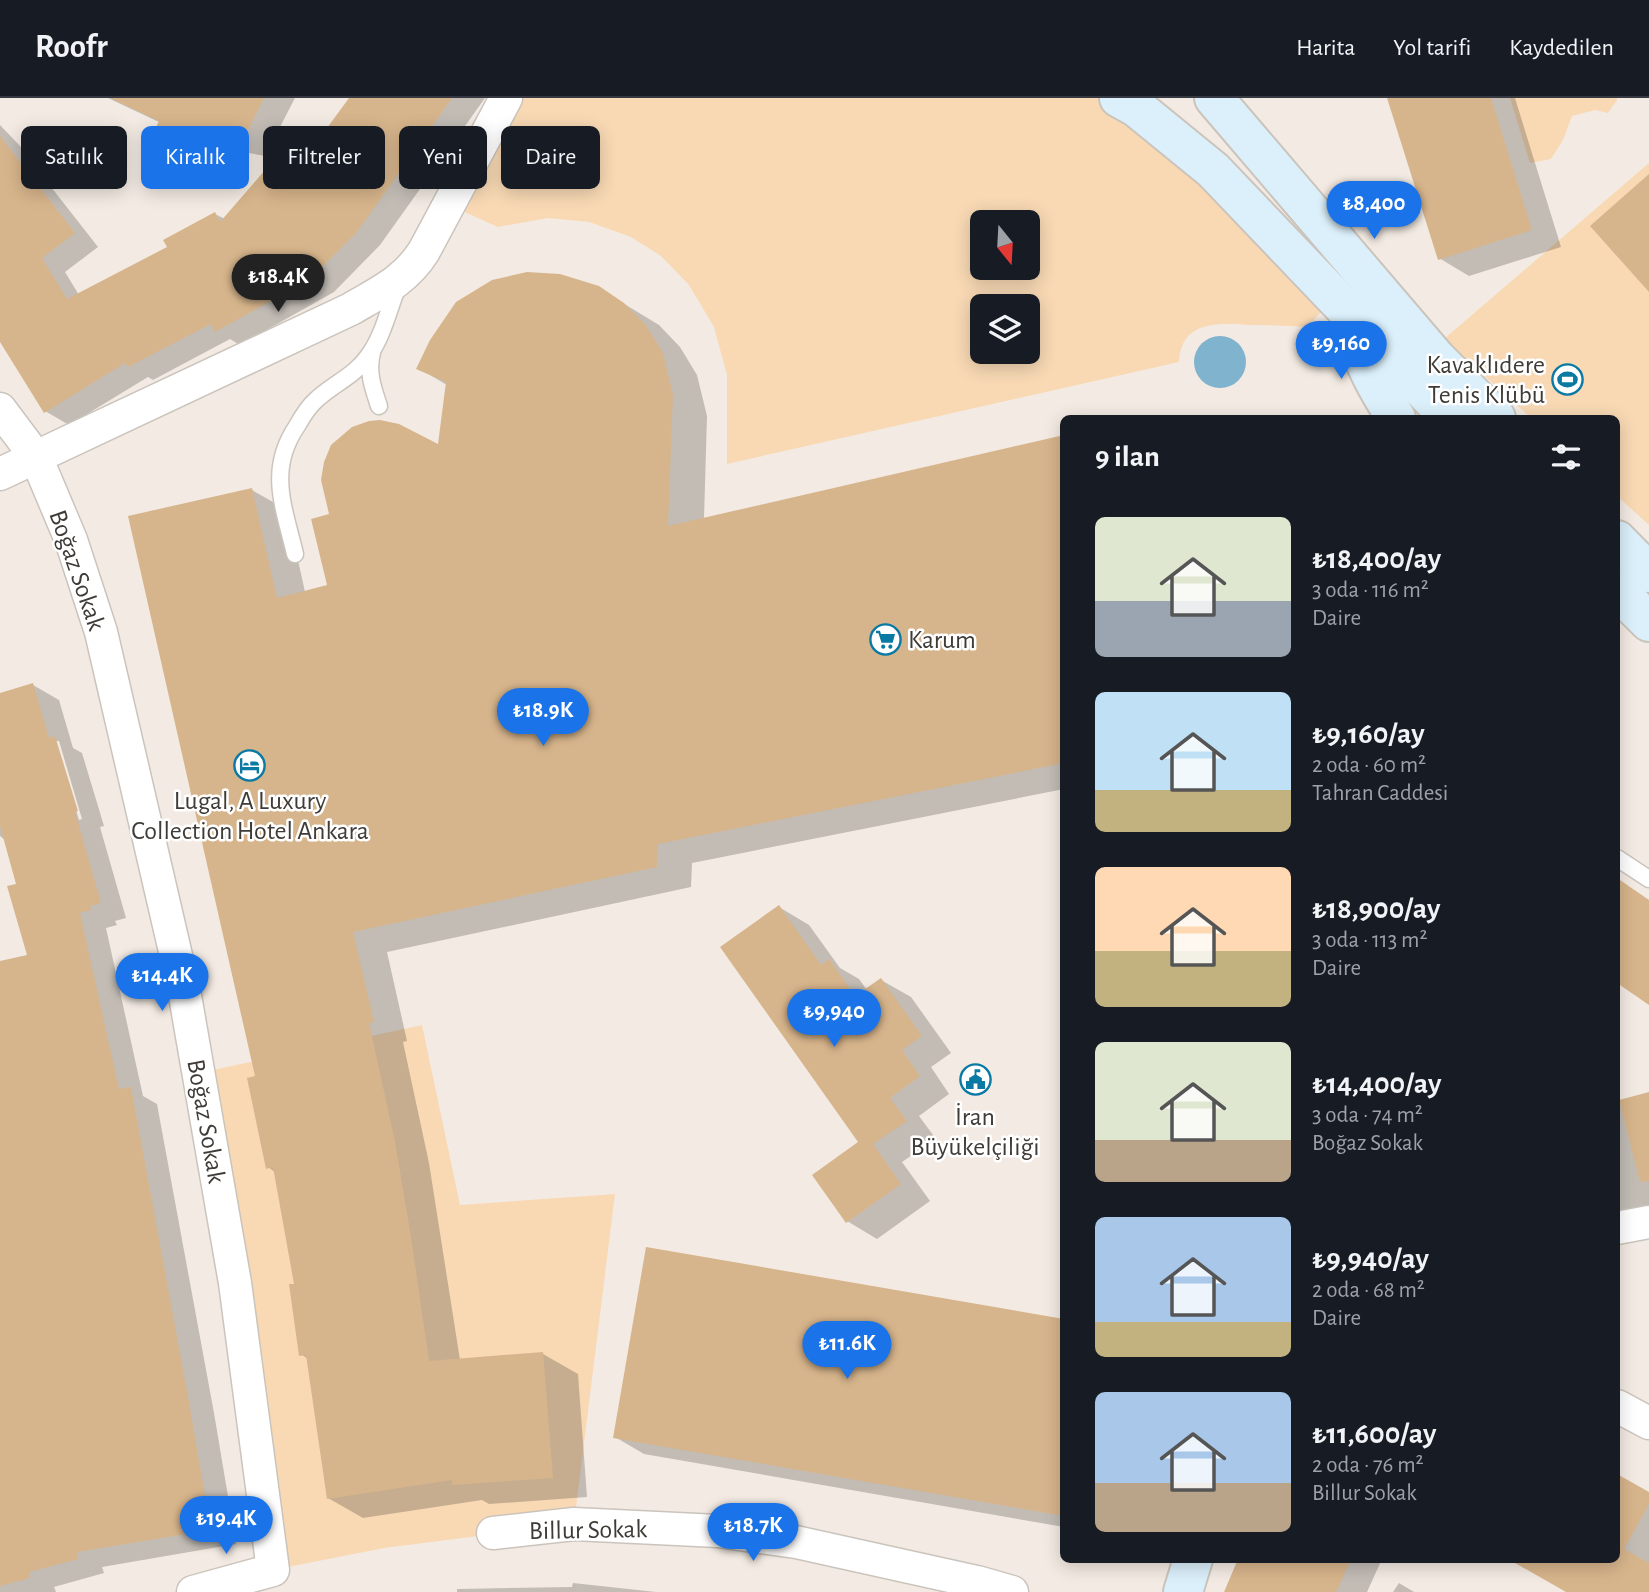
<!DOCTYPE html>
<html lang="tr">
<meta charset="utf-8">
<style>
body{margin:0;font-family:"Alegreya Sans",sans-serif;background:#20242c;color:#f1f3f6;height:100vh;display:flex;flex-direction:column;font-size:26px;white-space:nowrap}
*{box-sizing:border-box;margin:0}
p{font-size:23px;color:#9ea1a6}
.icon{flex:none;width:38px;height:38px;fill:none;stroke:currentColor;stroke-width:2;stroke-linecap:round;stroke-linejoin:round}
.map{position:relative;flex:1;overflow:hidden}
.sheet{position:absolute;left:1060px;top:317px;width:560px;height:1148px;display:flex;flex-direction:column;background:#171b24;border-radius:10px;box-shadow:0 4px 18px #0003}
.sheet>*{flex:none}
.top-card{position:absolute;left:21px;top:28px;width:665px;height:63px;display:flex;gap:14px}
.needle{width:46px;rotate:162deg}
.buttons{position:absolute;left:970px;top:112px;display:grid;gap:14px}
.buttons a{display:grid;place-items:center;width:70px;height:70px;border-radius:10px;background:#171b24;box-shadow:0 4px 18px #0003;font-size:35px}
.price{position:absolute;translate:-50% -60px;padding:0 16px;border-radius:24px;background:#1a73e8;color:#fff;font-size:23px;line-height:46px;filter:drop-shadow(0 2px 4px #0008)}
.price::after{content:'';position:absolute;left:50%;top:42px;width:21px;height:16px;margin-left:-10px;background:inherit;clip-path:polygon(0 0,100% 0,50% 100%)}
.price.current{background:#222;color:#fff}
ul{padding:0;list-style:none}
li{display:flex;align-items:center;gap:21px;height:175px;padding:0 35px}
li span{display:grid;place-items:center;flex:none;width:196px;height:140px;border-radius:10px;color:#555}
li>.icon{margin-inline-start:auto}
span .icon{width:84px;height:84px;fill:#fffc;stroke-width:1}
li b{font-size:30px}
h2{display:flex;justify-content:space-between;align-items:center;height:84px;padding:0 35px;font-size:30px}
.chip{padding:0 24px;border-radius:10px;background:#171b24;box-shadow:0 4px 18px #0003;font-size:24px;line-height:63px}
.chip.current{background:#1a73e8;color:#fff}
header{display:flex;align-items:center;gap:42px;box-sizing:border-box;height:98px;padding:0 35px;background:#171b24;border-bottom:2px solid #363941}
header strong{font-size:33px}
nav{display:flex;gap:38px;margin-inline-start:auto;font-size:24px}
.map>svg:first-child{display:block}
.green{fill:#f8d9b4;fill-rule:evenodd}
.water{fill:#80b3ce}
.shadow{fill:#0003;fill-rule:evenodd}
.building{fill:#d7b58c}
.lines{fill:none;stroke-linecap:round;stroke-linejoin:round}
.lane-casing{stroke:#cbc4bc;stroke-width:19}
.street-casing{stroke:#cbc4bc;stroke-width:35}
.secondary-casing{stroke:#cbc4bc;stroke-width:42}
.lane{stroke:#fff;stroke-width:16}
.street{stroke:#fff;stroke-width:32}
.secondary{stroke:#dbf0fb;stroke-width:38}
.labels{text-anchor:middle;stroke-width:5;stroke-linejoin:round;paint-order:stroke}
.poi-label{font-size:26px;fill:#3f3c38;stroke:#fff}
.street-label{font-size:26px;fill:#3f3c38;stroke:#fff}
</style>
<header>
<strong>Roofr</strong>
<nav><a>Harita</a><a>Yol tarifi</a><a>Kaydedilen</a></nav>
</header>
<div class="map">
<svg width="1649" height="1494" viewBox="0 0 1649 1494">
<rect width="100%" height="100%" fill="#f3ebe3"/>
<g class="green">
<path d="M506,0H1119L1334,200L1307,229C1289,228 1270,227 1251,227C1220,225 1181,221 1179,264L727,366V277L714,229L689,187L661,158L631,139L589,124L548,120L498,129L449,107ZM982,124H1027V170H982ZM982,208H1027V254H982Z"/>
<path d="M1510,0H1617V2L1608,15L1595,12L1572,18L1563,42L1551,61L1530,65Z"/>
<path d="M1649,65V427L1617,398V320H1531L1444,241Z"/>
<path d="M422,927L460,1107L615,1096L574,1426L384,1450L273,1472L199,975Z"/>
</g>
<circle class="water" cx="1220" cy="264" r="26"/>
<g class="shadow">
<path d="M108,0H295L265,58L182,42L159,28L161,25Z"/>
<path d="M351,0H485L380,147L334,194L240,247L230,241L153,282L148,279L69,327L45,313L0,241V27L40,69L37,71L98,149L65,174L79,197L169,150L215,116L225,121L280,58L300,70Z"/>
<path d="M1389,0H1515L1561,149L1469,178L1439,160Z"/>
<path d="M598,190L659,227L680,249L697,277L707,318L704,421L1064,339V691L692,765L691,789L387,854L407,943L403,944L429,1065L460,1262L543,1256L578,1276L587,1399L489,1406L482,1402L363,1420L328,1400L308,1261L301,1256L296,1187L275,1074L268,1069L257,980L252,392L287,412L305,494L329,489L331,417L439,349L447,287L418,270Z"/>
<path d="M33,587L59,602L73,650L82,655L104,728L100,729L126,820L115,823L117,827L106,830L143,998L157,1006L214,1315L236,1446L102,1469L104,1475L54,1489L56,1494H0V865L29,858L18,787L5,742L0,738V596ZM55,643H59L82,721L79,722Z"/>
<path d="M779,809L809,827L840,870L859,881L867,892L881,882L911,899L951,955L931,969L949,996L919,1018L936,1041L902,1064L930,1103L877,1141L847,1123L861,1044Z"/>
<path d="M1649,996V1111L1617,1119V1005Z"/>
<path d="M1064,1223V1429L644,1356L615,1339Z"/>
<path d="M1617,1378L1649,1396V1494H1569L1617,1461Z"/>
<path d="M1240,1461H1382L1367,1494H1226Z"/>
<path d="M573,1485L656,1494H457V1491L572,1489Z"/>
<path d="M1399,1485L1414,1494H1393Z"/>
</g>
<g class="building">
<path d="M110,0H264L241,46L156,29L159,23Z"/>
<path d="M349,0H452L357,134L310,181L215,234L211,226L128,269L125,265L44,315L0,244V38L75,135L42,160L67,201L167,149L163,142L215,114L220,124L279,56L297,71Z"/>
<path d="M1387,0H1491L1532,132L1438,162Z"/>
<path d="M1649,76V194L1590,128Z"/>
<path d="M527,174L560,176L599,188L624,205L646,227L663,255L673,297L668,428L1064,337V665L658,746L657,769L353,834L374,924L369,925L395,1044L411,1139L429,1263L543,1254L553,1380L452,1387V1382L327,1401L306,1257L299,1258L289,1186H294L273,1069L266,1071L247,980L255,978L128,418L252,390L277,500L327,487L311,421L329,416L321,382L324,364L331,347L352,329L369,323L380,322L399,326L438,346L446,284L416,271L430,242L456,204L492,182Z"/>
<path d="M33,585L49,640L55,638L78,713L75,714L101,805L90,808L91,812L80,815L119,991L131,989L188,1299L211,1432L77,1454L78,1461L29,1474L30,1480L0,1488V863L27,857L7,788L16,786L0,728V595Z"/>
<path d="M1617,780L1649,802V907L1617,885Z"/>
<path d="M779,807L821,867L829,861L855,898L881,880L922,938L902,952L920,978L890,1000L907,1023L873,1046L901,1086L846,1125L812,1077L858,1044L720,849Z"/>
<path d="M1649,994V1083L1640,1084L1619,1002Z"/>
<path d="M646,1149L1064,1221V1418L613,1340Z"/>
<path d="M1617,1376L1649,1394V1406L1624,1451L1649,1465V1494H1566L1508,1461H1617Z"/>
<path d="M1238,1461H1351L1336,1494H1224Z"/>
</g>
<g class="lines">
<defs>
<g id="lane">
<path d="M372,255C367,274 373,290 379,308"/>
<path d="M295,456C284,409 267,372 297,328C302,319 308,309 316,302C333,286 356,277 369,257C383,238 389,210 398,188"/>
<path d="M1617,760L1649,781"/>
</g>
<g id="street">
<path d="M0,311L36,359L71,442L101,534L184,892L235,1185L273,1472L193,1494"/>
<path d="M0,376L351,211C380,194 406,182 424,153L506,0"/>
<path d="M1617,1130L1649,1124"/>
<path d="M1617,1308L1649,1325"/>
<path d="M493,1435L574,1426L718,1433L796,1444L977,1484L1012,1494"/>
</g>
<g id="secondary">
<path d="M1119,0L1137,10L1213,72L1450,320"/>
<path d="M1214,0L1436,260L1496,320"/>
<path d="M1353,229C1361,262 1378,292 1396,320"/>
<path d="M1617,442L1649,475"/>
<path d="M1617,492L1649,524"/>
<path d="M1183,1494L1193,1461"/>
</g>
</defs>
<use href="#lane" class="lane-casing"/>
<use href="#street" class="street-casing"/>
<use href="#secondary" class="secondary-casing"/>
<use href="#lane" class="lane"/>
<use href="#street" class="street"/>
<use href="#secondary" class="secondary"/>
</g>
<defs>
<symbol id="stadium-ring" viewBox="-11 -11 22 22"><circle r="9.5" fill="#fff" stroke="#0a79a3" stroke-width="1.5"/><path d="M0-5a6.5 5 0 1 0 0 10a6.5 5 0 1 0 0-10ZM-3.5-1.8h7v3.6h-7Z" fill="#0a79a3"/></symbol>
<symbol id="supermarket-ring" viewBox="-11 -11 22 22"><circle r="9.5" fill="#fff" stroke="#0a79a3" stroke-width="1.5"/><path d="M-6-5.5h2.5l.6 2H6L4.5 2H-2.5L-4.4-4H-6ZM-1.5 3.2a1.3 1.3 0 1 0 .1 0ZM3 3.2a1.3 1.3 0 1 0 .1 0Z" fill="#0a79a3"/></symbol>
<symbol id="hotel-ring" viewBox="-11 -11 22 22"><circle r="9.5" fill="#fff" stroke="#0a79a3" stroke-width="1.5"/><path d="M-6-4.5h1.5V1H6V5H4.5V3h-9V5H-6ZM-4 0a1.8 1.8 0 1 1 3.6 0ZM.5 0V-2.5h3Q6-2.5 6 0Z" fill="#0a79a3"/></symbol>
<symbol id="civic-ring" viewBox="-11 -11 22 22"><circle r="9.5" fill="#fff" stroke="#0a79a3" stroke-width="1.5"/><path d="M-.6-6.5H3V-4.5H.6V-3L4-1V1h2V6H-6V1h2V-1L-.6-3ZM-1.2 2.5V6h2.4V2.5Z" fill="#0a79a3"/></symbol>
</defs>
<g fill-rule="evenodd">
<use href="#stadium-ring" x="1550" y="264" width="35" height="35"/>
<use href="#supermarket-ring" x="868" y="524" width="35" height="35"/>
<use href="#hotel-ring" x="232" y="650" width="35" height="35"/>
<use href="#civic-ring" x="958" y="964" width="35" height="35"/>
</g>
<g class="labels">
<g class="poi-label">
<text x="1545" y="275" text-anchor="end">Kavaklıdere<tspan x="1545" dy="30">Tenis Klübü</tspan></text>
<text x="908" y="550" text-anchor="start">Karum</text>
<text x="250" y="711">Lugal, A Luxury<tspan x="250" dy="30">Collection Hotel Ankara</tspan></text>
<text x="975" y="1027">İran<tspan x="975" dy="30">Büyükelçiliği</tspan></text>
</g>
<g class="street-label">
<text transform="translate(78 472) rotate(71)" y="9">Boğaz Sokak</text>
<text transform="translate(207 1023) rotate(80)" y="9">Boğaz Sokak</text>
<text transform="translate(588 1431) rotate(-1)" y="9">Billur Sokak</text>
</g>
</g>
</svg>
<div class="buttons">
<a><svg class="needle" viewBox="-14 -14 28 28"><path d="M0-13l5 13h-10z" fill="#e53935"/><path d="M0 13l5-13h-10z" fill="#9ea1a6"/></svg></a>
<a><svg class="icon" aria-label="layers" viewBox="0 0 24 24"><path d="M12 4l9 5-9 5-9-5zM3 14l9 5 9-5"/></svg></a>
</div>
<b class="price" style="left:1374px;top:143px">₺8,400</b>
<b class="price current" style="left:278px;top:216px">₺18.4K</b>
<b class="price" style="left:1341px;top:283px">₺9,160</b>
<b class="price" style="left:543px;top:650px">₺18.9K</b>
<b class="price" style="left:162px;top:915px">₺14.4K</b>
<b class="price" style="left:834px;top:951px">₺9,940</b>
<b class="price" style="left:847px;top:1283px">₺11.6K</b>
<b class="price" style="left:226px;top:1458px">₺19.4K</b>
<b class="price" style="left:753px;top:1465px">₺18.7K</b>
<div class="top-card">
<a class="chip">Satılık</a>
<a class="chip current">Kiralık</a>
<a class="chip">Filtreler</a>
<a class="chip">Yeni</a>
<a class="chip">Daire</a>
</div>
<section class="sheet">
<h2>9 ilan<svg class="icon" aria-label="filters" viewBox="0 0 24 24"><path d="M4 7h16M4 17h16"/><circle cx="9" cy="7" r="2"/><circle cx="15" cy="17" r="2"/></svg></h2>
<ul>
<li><span style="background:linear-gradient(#dfe7d0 60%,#9aa5b1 0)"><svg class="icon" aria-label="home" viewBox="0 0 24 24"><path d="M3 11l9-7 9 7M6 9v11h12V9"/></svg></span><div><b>₺18,400/ay</b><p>3 oda · 116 m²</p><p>Daire</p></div></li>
<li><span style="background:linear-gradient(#bfe0f5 70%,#c2b280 0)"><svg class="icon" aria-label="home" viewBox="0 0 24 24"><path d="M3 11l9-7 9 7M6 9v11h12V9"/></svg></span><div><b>₺9,160/ay</b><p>2 oda · 60 m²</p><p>Tahran Caddesi</p></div></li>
<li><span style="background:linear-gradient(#ffd9b3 60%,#c2b280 0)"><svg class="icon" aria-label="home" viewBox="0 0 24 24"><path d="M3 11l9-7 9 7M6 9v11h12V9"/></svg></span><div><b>₺18,900/ay</b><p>3 oda · 113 m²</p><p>Daire</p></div></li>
<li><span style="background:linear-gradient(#dfe7d0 70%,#b9a48a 0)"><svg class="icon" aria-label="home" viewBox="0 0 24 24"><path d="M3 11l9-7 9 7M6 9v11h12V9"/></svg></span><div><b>₺14,400/ay</b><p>3 oda · 74 m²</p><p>Boğaz Sokak</p></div></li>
<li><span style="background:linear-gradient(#a9c7e8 75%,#c2b280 0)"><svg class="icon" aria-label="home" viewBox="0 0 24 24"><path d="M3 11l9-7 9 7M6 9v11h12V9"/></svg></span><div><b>₺9,940/ay</b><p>2 oda · 68 m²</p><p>Daire</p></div></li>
<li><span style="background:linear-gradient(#a9c7e8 65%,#b9a48a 0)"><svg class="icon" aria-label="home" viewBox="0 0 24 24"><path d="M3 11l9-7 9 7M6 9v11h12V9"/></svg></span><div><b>₺11,600/ay</b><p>2 oda · 76 m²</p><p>Billur Sokak</p></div></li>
</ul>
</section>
</div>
